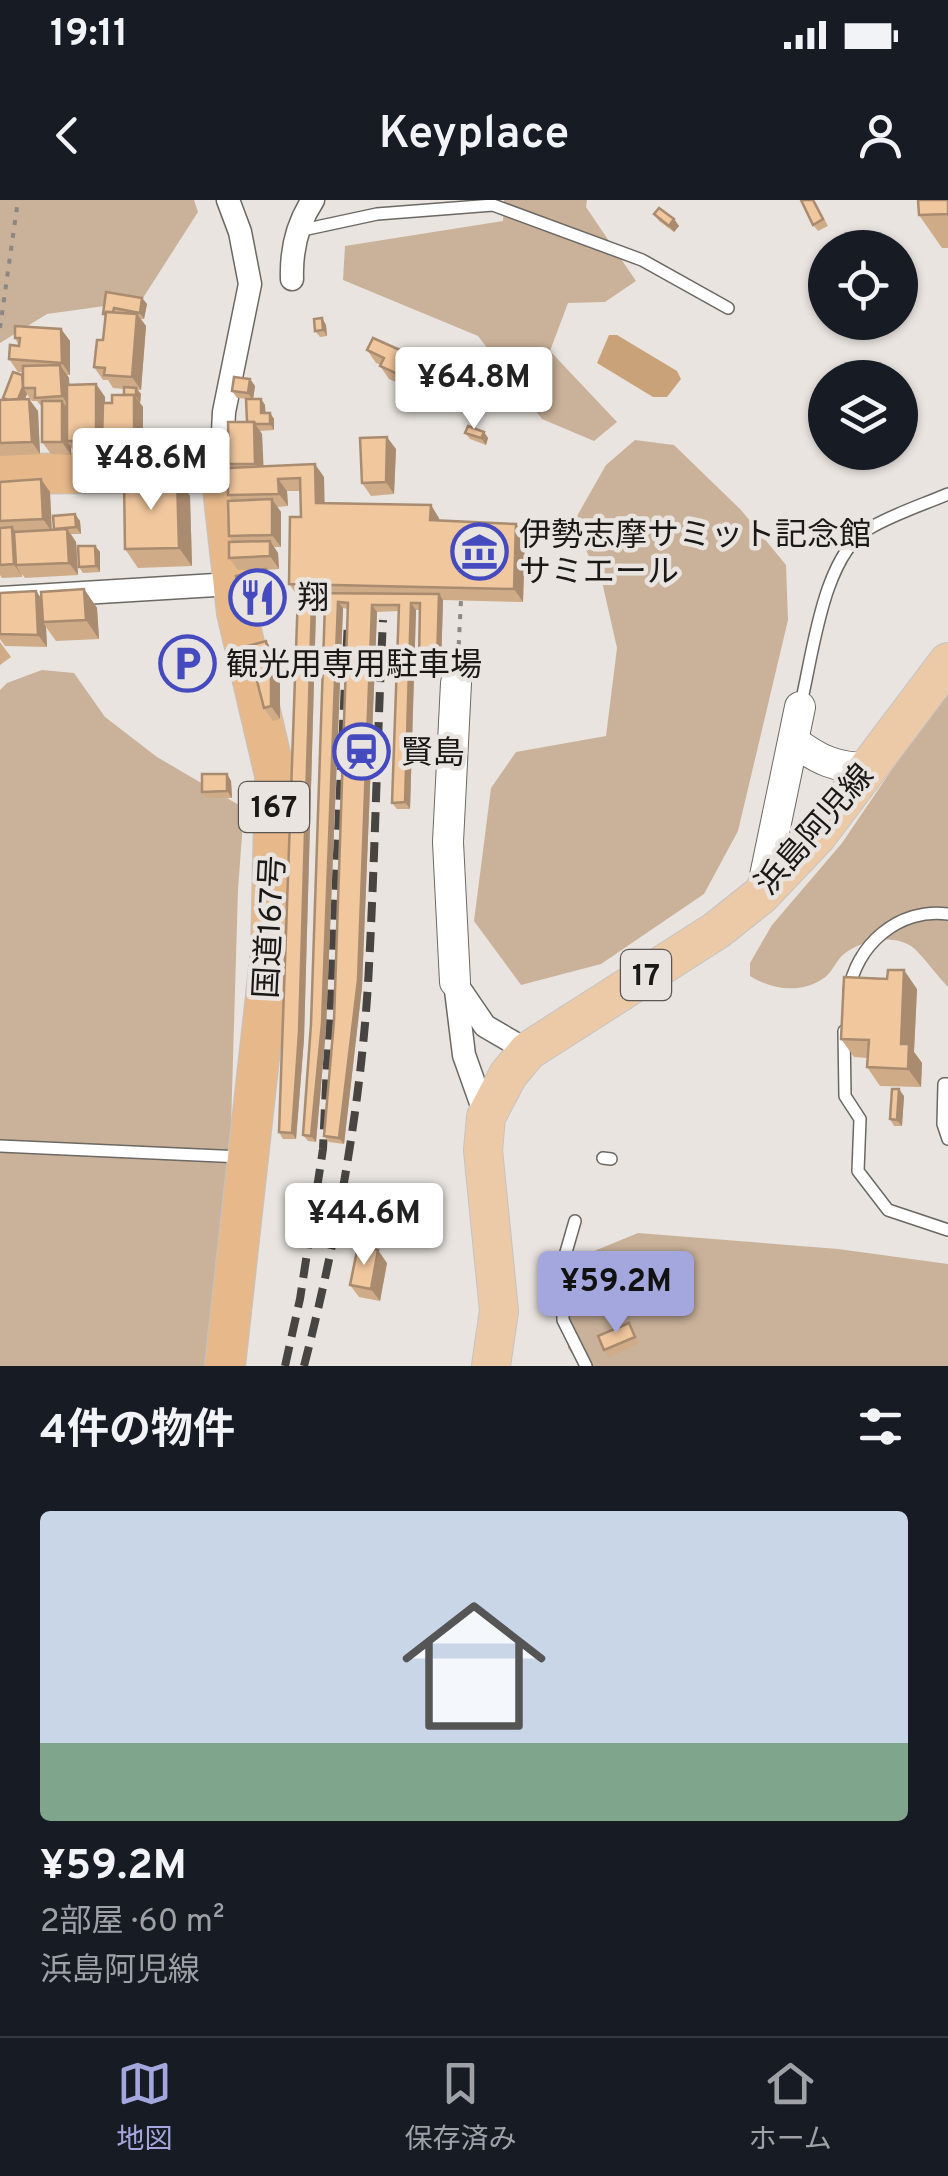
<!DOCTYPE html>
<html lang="ja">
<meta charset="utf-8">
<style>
body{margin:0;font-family:Overpass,"Noto Sans JP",sans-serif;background:#20242c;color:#f1f3f6;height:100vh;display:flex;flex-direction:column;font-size:38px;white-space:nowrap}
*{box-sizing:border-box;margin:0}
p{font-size:32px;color:#9ea1a6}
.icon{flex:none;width:55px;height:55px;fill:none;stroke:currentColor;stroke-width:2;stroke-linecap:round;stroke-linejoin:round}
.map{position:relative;height:1166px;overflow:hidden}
.sheet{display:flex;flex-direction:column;background:#171b24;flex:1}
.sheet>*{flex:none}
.fabs{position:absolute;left:808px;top:30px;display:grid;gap:20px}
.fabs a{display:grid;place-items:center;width:110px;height:110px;border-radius:50%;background:#171b24;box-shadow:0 2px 8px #0004;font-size:50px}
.price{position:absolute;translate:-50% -85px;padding:0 22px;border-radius:10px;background:#fff;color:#222;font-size:32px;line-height:65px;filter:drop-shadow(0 2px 5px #0008)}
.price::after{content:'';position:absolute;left:50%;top:60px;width:30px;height:22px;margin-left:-15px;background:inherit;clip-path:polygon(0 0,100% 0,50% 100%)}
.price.current{background:#a4a7dd;color:#111}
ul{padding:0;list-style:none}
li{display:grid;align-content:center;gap:20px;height:530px;padding:0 40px}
li span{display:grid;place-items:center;height:310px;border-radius:10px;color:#555}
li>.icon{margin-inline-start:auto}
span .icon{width:180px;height:180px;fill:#fffc;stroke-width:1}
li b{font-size:42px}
h2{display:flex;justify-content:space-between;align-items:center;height:120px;padding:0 40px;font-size:42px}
.status{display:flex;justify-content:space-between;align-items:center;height:70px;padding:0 50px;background:#171b24;direction:ltr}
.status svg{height:28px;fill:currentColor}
header{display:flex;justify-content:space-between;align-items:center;height:130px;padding:0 40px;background:#171b24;font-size:45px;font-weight:600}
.tab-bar{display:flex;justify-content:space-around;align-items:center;height:140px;border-top:2px solid #363941;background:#171b24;font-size:28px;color:#9ea1a6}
.tab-bar a{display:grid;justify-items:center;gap:5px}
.tab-bar .current{color:#a4a7dd}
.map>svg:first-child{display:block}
.green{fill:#cab29a}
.water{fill:#caa27a}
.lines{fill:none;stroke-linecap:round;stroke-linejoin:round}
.service-casing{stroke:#6c6863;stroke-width:14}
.minor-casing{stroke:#6c6863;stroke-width:25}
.tertiary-casing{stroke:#6c6863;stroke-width:32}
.primary-casing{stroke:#c4c3c3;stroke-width:40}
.trunk-casing{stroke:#c4c3c3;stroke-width:42}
.path{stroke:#8b8783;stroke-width:4;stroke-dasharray:5 8;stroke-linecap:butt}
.service{stroke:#fff;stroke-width:11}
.minor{stroke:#fff;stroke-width:22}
.tertiary{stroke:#fff;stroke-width:30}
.primary{stroke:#eccaa7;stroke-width:38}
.trunk{stroke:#e6b88a;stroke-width:40}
.rail{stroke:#474441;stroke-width:8;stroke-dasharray:20 10;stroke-linecap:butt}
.wall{fill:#cfab88}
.shaded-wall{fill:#a98b6f}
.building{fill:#f1c79e;stroke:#a98b6f;stroke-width:2.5}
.labels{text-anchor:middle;stroke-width:9;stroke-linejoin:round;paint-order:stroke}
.shield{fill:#e9e4df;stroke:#595653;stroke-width:2.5}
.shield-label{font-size:30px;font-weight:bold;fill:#1b1917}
.poi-label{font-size:32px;fill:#1b1917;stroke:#e9e4df;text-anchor:start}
.street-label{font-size:32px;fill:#1b1917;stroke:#e9e4df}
</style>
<div class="status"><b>19:11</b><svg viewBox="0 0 49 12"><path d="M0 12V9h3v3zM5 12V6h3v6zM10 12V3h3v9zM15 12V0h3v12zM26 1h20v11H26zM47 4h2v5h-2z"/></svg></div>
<header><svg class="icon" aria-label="back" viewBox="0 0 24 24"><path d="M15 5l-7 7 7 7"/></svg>Keyplace<svg class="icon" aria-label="person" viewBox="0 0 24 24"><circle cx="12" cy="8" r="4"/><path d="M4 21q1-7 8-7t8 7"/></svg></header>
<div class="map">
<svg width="948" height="1166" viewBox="0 0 948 1166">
<rect width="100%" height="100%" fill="#e9e4df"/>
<g class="green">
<path d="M0,0H194L198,12L141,101L47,114L0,143Z"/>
<path d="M504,0H587L586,7L636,81L605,102L568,103L550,151L617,222L594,241L542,219L478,136L343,80L345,46L503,21Z"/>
<path d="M635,240L674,245L741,310L786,365L788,420L738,631L704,694L601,764L521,785L474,721L491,588L516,552L606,536L617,448L603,386L573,323L606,265Z"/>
<path d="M42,470L74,473L105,517L157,557L244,608L238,690L231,926L211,1166H0V490L7,483Z"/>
<path d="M948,487V787C939,778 919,751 911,746C891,734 862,740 844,754C836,760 833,772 824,778C801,794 772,790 750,776V763L772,725L842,643Z"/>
<path d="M638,1033L838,1049L948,1064V1166H581L568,1148L570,1061Z"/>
</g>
<path class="water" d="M609,135H617L677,171L681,179L667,197H653L597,163Z"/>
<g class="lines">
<defs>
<g id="service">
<path d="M298,31L377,14L493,5L642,60L728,108"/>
<path d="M801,503C813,454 823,354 870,328C894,314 922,305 948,294"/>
<path d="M849,792C855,746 899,707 948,714"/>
<path d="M844,831L845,896L860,919L858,971L888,1010L948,1030"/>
<path d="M948,884H944L943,924L948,939"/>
<path d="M0,946L242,957"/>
<path d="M603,958L611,959"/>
<path d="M575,1021L562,1066L563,1120L586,1166"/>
</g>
<g id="minor">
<path d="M292,79C291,50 297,24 313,0"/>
<path d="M221,272L224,212L250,84L240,32L228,0"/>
<path d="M0,398L232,384"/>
<path d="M455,782L464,855L486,917"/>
<path d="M457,785L485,826L528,851"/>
</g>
<g id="tertiary">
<path d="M794,541C818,560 837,568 867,568"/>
<path d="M761,695L800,507"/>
<path d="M455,782L448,642L456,483"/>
</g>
<path id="primary" d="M491,1166L499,1111L483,950L486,917L508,875L528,851L717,730L761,695L817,636L948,462"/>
<path id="trunk" d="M0,274L221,272L237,413L275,575L271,750L225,1166"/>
</defs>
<use href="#service" class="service-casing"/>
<use href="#minor" class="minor-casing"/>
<use href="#tertiary" class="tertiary-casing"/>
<use href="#primary" class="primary-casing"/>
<use href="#trunk" class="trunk-casing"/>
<g class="path">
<path d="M0,128L18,0"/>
<path d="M458,458L461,400"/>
</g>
<use href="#service" class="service"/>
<use href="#minor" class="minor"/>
<use href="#tertiary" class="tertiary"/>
<use href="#primary" class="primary"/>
<use href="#trunk" class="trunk"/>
<g class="rail">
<path d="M285,1166L300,1099L323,949L348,420"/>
<path d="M304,1166C336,1042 360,912 368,784C375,663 377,542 383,420"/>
</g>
</g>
<g class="wall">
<path d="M814,0L828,26L818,31L813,25Z"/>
<path d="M948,0V48H942L919,15Z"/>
<path d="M654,14L674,19L679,26L674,32L659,21Z"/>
<path d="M106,92L142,98L147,104L144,119H141L146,126L141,190H138L141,194L140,203L143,207V253H111L105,244V253L76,254L71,247V255L51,254L42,242V207L37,201H32L27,194L25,199L38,211L40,254L0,256V200H5L3,198L23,177V172H18L9,159L19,146L15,138L61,129L70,141V175H67L69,178V185L96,184L105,197V203H112L124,195V189L113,188L108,180H103L94,167L103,140L105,117L103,114Z"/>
<path d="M322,118L326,125L327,136L320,137L315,131Z"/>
<path d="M367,150L411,155L420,168L411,189L389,179L380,166L381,165L376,163Z"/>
<path d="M250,179L255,186L253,199H261L265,205V213H270L274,219V230L260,231L262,234L263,267L324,277V303L431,305L439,320L516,324L525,336L523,402L443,400L441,467H424L419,461L420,410H416L410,609H397L392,603L399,411L377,412L362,787L344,944L329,942L324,936L334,821L348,409L343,408L326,829L316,942L308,941L303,935L311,824L325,409H316L304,839L296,939H283L279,932L298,396L289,384L301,317L300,291H287L288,306L277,307L281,312V347H274L278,353L279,369L266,370L270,375L278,408L248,415L243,409L263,370H238L229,358L233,342L229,336L232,301L228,295L232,268L229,264L247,222L250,199L237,198L232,191Z"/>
<path d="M484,232L488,238L486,245L470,239L465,233Z"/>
<path d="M396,249L394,294L371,296L362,283Z"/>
<path d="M177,277L190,296L192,366L138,368L125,349Z"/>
<path d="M0,282L50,292L51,330L80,321L81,334H71L76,342L78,375L25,378L22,374V377L2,378L0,375Z"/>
<path d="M95,346L100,352V372L83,373L79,367Z"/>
<path d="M84,389L97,408L99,439L56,441L46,427L47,447L5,446L0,439V393L36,391L42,399Z"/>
<path d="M0,442L11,457L0,465Z"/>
<path d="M275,453L280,485V519L273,521L264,508Z"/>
<path d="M227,574L231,581L232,598H206L202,592Z"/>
<path d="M917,789L914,852L922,863L921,887L880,886L867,867L868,858L854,857L841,839Z"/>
<path d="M904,896L902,926H894L890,919Z"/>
<path d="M387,1063L380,1101L359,1097L350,1085Z"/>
<path d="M629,1123L640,1143L609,1157L604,1150Z"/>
</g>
<g class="shaded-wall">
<path d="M674,19L679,26L674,32L669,26Z"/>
<path d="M142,98L147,104L144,119L140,113Z"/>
<path d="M137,114L146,126L141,190L132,177Z"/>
<path d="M322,118L326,125L327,136L323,130Z"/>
<path d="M61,129L70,141V175L62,163Z"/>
<path d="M411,155L420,168L411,189L402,176Z"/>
<path d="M60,165L69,178L71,209L62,196Z"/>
<path d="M250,179L255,186L253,200L248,193Z"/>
<path d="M96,184L105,197V241H102L105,244V253L96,241Z"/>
<path d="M23,187L27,194L21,209L17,203Z"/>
<path d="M136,188L141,194L140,203L136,196Z"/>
<path d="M134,195L143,207V253L134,241Z"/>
<path d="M29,199L38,211L40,254L32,242Z"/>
<path d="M261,199L265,205L266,219L261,213Z"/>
<path d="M62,201L71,213L67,241L71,247V255L62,242Z"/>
<path d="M270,213L274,219V230L270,224Z"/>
<path d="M254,222L262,234L264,276L255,264Z"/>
<path d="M484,232L488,238L486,245L481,238Z"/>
<path d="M387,237L396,249L394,294L386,282Z"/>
<path d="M315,264L324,277L325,315L316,303Z"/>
<path d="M177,277L190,296L192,366L179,348Z"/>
<path d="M41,279L50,292L52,332L43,319Z"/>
<path d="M278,279L287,291L288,306L279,294Z"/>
<path d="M272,299L281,312V347L272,335Z"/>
<path d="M431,305L439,318V333L430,320Z"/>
<path d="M75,314L80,321L81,334L76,327Z"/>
<path d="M516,324L525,336L523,402L514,389Z"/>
<path d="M12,327L21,340L16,365L22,377L14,364Z"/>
<path d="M67,329L76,342L78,375L69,363Z"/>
<path d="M270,341L278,353L279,369L270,356Z"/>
<path d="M95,346L100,352V372L96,366Z"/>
<path d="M266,369L270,375L278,408L273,402Z"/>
<path d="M84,389L97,408L99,439L86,420Z"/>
<path d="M36,391L45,404L43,422L46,427L47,447L38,435Z"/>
<path d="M439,394L443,400L441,467L437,461Z"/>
<path d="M312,402L316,409L304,839L296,939L292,933Z"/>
<path d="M338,402L343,408L326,829L316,942L311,936Z"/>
<path d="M411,403L416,410L410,609L405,602Z"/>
<path d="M372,405L377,412L362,787L344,944L339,938Z"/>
<path d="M266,441L275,453L280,485V519L271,506Z"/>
<path d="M227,574L231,581L232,598L227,591Z"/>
<path d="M904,770L917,789L914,852L922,863L921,887L908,869L901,844Z"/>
<path d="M899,889L904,896L902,926L897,920Z"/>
<path d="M378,1050L387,1063L380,1101L371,1089Z"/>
</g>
<g class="building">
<path d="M801,0H813L823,19L813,25Z"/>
<path d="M918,0H948V14L919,15Z"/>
<path d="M659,8L674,19L669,26L654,14Z"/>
<path d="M106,92L142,98L140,113L114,108L113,112H106L105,114H103Z"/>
<path d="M106,112L137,114L132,177L104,175L105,168L94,167L97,140H103Z"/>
<path d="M322,118L323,130L315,131L314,119Z"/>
<path d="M15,126L61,129L62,163L9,159L10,145L19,146L20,138H15Z"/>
<path d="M373,138L411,155L402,176L380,166L384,158L367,150Z"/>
<path d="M60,165L62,196L35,198V188H23V166Z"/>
<path d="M13,172L22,175L23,187L18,199L8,200L3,198Z"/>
<path d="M234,177L250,179L248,193L232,191Z"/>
<path d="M96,184V241H67V185Z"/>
<path d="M124,187L136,188V196H134V195H124Z"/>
<path d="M112,195H134V241H102L103,203H112Z"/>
<path d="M29,199L32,242L0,243V200Z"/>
<path d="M246,199H261V213H270V224H256L254,222H247Z"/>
<rect x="42" y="201" width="20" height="41"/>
<path d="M228,222H254L255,264H229Z"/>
<path d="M468,226L484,232L481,238L465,233Z"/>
<path d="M387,237L386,282L362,283L360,238Z"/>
<path d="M315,264L316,303L431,305L430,320L516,324L514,389L289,384L290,317H301L300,278L278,279L279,294L228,295V268Z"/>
<path d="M177,277L179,348L125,349L124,279Z"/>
<path d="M41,279L43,319L0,321V282Z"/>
<path d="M272,299V335L229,336L228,301Z"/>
<path d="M75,314L76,327L54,329L53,316Z"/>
<path d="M12,327L14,364L0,365V328Z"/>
<path d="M67,329L69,363L16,365L14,332Z"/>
<path d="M270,341V356L229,358V342Z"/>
<path d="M78,346H95L96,366L79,367Z"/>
<path d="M266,369L273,402L243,409L236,376Z"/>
<path d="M84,389L86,420L43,422L41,392Z"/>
<path d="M36,391L38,435L0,434V393Z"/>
<path d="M298,393L439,394L437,461H419L420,403H411L405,602L392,603L399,405H372L358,780L339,938L324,936L334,821L348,403L338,402L322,823L311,936L303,935L311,824L325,403L312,402L299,832L292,933L279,932Z"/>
<path d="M266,441L271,472V506L264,508L248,446Z"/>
<path d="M202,574H227V591L202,592Z"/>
<path d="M888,770H904L901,844H909L908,869L867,867L869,840L841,839L844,777L887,779Z"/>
<path d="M892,889H899L897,920L890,919Z"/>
<path d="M358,1046L378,1050L371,1089L350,1085Z"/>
<path d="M629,1123L635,1137L604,1150L598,1136Z"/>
</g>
<defs>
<symbol id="museum-ring" viewBox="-11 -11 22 22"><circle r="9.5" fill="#e9e4df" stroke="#454abf" stroke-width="1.5"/><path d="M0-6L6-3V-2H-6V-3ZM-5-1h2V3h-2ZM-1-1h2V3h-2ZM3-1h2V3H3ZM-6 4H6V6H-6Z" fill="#454abf"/></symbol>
<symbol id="restaurant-ring" viewBox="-11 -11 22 22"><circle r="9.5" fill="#e9e4df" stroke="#454abf" stroke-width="1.5"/><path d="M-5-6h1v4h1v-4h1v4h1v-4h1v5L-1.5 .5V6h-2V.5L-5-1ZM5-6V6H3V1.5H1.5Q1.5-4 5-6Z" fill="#454abf"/></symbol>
<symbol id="parking-ring" viewBox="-11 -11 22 22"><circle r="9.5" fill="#e9e4df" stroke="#454abf" stroke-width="1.5"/><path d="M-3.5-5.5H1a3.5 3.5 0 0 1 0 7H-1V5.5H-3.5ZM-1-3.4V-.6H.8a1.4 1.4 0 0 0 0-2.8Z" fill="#454abf"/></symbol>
<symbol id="station-ring" viewBox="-11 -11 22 22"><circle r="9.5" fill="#e9e4df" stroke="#454abf" stroke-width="1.5"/><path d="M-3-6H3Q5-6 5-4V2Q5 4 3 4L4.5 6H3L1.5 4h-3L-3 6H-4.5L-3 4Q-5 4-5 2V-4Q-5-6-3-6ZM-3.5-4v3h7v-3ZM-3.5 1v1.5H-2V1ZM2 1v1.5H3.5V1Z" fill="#454abf"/></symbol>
</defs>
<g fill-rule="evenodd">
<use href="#museum-ring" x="448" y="320" width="63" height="63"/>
<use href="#restaurant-ring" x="226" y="366" width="63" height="63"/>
<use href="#parking-ring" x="156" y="432" width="63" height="63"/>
<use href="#station-ring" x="330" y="520" width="63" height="63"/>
</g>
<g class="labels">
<g class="shield">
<rect x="239" y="582" width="70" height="50" rx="8"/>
<rect x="621" y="750" width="50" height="50" rx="8"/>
</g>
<g class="shield-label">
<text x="274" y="617">167</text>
<text x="646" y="785">17</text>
</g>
<g class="poi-label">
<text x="519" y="345">伊勢志摩サミット記念館<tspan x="519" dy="37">サミエール</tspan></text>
<text x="297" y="408">翔</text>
<text x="226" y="475">観光用専用駐車場</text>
<text x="401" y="563">賢島</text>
</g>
<g class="street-label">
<text transform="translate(814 629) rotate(-49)" y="11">浜島阿児線</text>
<text transform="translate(269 727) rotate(-87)" y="11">国道167号</text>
</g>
</g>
</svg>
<div class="fabs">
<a><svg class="icon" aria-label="locate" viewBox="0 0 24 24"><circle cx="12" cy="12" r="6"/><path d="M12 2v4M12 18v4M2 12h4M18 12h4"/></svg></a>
<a><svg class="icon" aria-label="layers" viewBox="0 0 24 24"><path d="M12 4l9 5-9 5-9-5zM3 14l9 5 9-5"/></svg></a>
</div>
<b class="price" style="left:474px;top:232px">¥64.8M</b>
<b class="price" style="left:151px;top:313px">¥48.6M</b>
<b class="price" style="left:364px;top:1068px">¥44.6M</b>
<b class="price current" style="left:616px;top:1136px">¥59.2M</b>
</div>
<section class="sheet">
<h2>4件の物件<svg class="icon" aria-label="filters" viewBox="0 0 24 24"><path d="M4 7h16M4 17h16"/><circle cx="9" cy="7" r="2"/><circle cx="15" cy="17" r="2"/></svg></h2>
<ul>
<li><span style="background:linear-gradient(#c9d6e8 75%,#7fa58c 0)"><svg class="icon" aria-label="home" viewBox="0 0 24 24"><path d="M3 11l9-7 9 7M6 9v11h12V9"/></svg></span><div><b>¥59.2M</b><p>2部屋 · 60 m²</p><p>浜島阿児線</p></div></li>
</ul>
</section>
<nav class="tab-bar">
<a class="current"><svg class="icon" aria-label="map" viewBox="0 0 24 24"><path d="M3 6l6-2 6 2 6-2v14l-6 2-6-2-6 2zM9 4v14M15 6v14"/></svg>地図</a>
<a><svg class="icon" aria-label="saved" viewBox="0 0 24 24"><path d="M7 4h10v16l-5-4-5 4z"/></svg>保存済み</a>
<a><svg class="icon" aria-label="home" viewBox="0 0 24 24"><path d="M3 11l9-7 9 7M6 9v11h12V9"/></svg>ホーム</a>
</nav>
